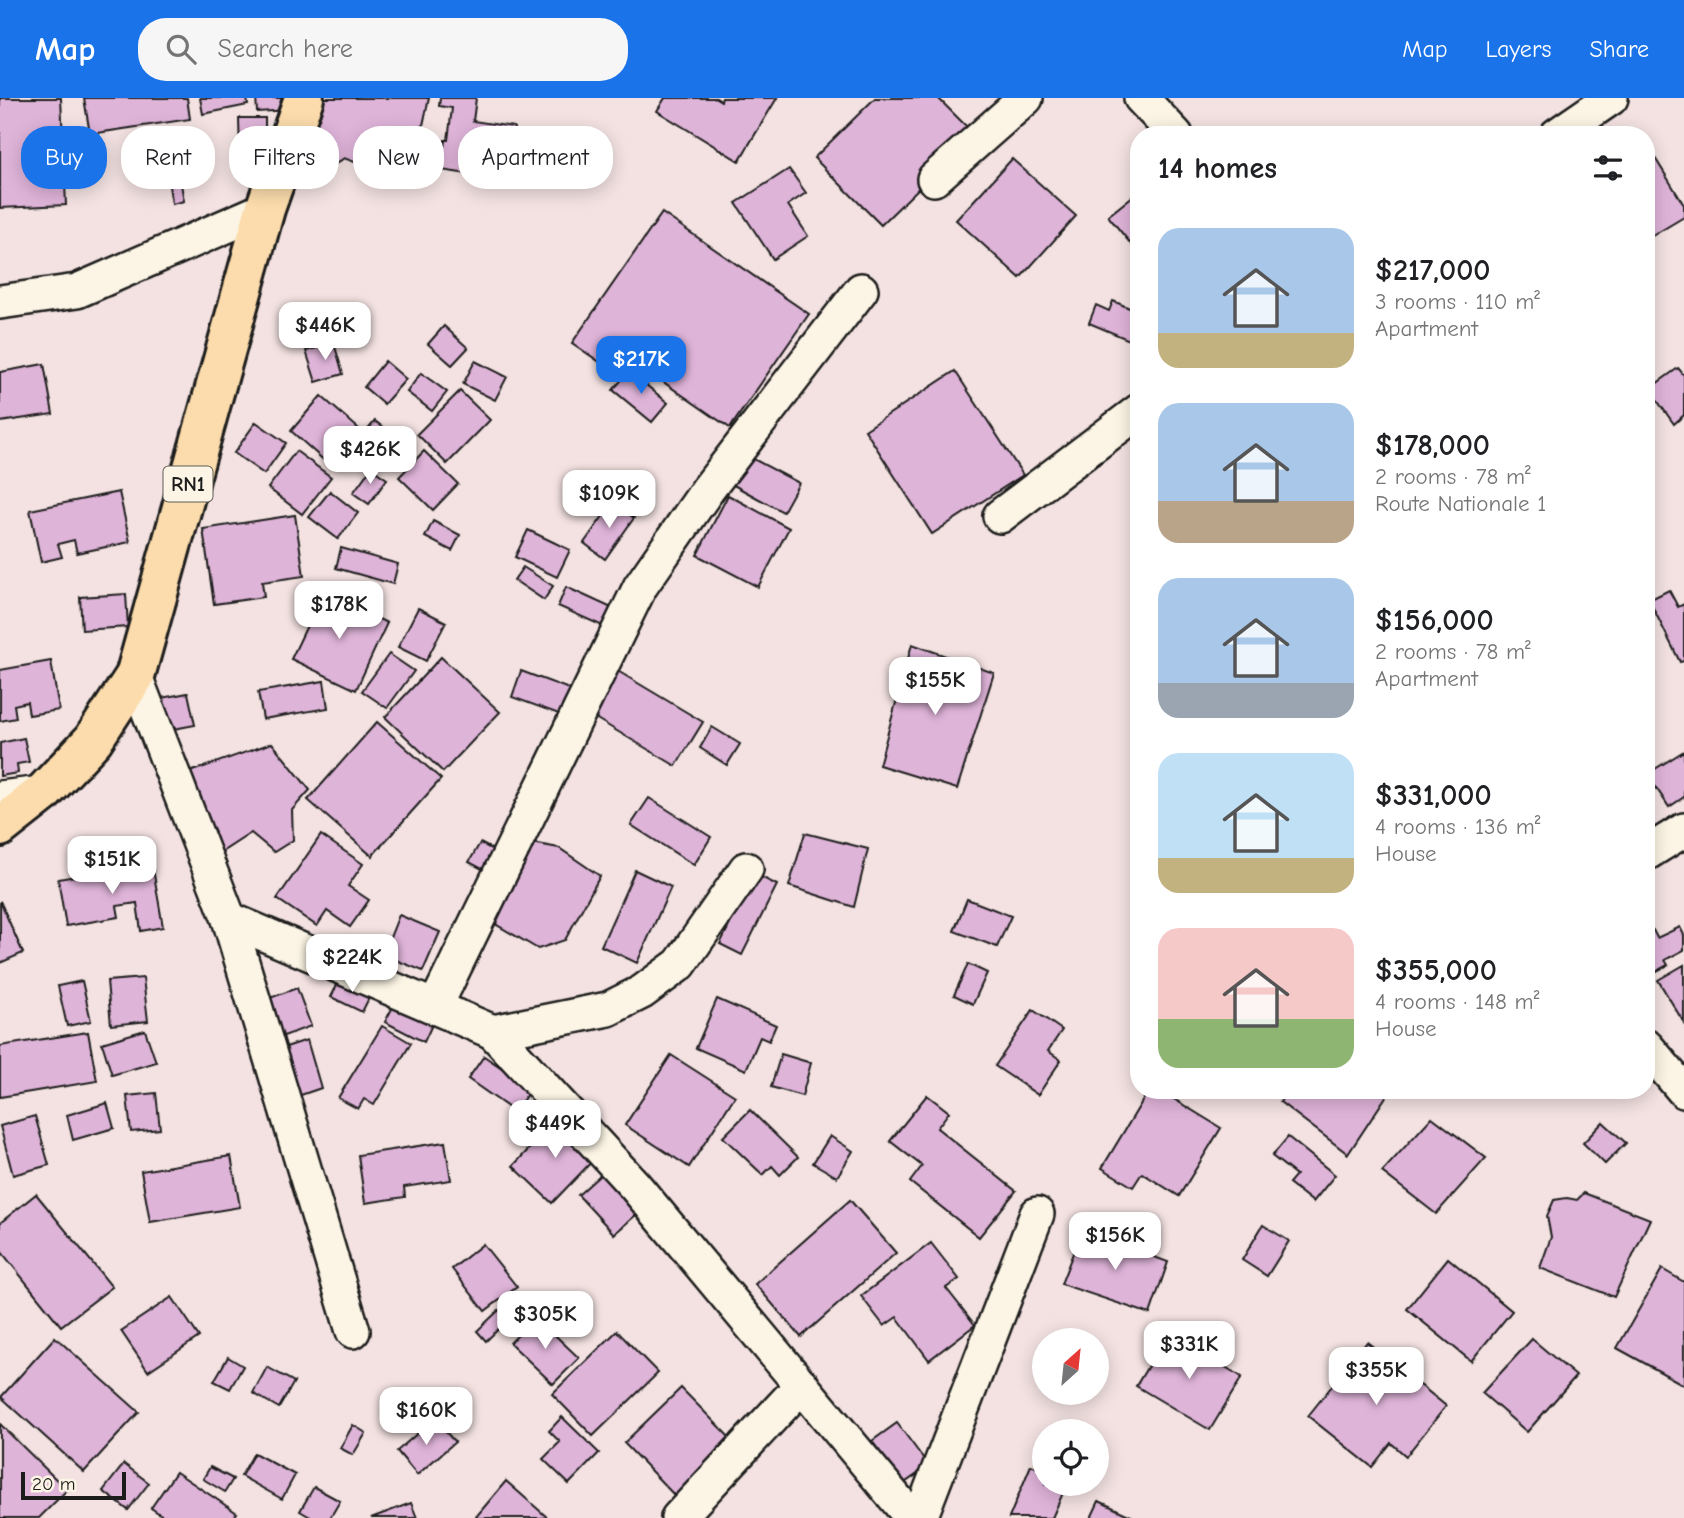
<!DOCTYPE html>
<meta charset="utf-8">
<style>
body{margin:0;font-family:"Comic Neue",sans-serif;background:#f6f6f6;color:#202124;height:100vh;display:flex;flex-direction:column;font-size:26px;white-space:nowrap}
*{box-sizing:border-box;margin:0}
p{font-size:23px;color:#757577}
.icon{flex:none;width:38px;height:38px;fill:none;stroke:currentColor;stroke-width:2;stroke-linecap:round;stroke-linejoin:round}
.map{position:relative;flex:1;overflow:hidden}
.details{position:absolute;left:1130px;top:28px;width:525px;height:973px;display:flex;flex-direction:column;background:#fff;border-radius:28px;box-shadow:0 4px 18px #0003}
.details>*{flex:none}
.hud{position:absolute;left:21px;top:28px;width:665px;height:63px;display:flex;gap:14px}
.needle{width:46px;rotate:27deg}
.tools{position:absolute;left:1032px;top:1230px;display:grid;gap:14px}
.tools a{display:grid;place-items:center;width:77px;height:77px;border-radius:50%;background:#fff;box-shadow:0 4px 18px #0003;font-size:35px}
.scale{position:absolute;left:21px;bottom:18px;width:105px;box-sizing:border-box;padding-left:7px;border:4px solid #1c1c1c;border-top:0;font-size:19px;line-height:24px;white-space:nowrap;color:#1c1c1c;-webkit-text-stroke:5px #fcf5e5;paint-order:stroke}
.price{position:absolute;translate:-50% -60px;padding:0 16px;border-radius:14px;background:#fff;color:#222;font-size:23px;line-height:46px;filter:drop-shadow(0 2px 4px #0008)}
.price::after{content:'';position:absolute;left:50%;top:42px;width:21px;height:16px;margin-left:-10px;background:inherit;clip-path:polygon(0 0,100% 0,50% 100%)}
.price.current{background:#1a73e8;color:#fff}
ul{padding:0;list-style:none}
li{display:flex;align-items:center;gap:21px;height:175px;padding:0 28px}
li span{display:grid;place-items:center;flex:none;width:196px;height:140px;border-radius:21px;color:#555}
li>.icon{margin-inline-start:auto}
span .icon{width:84px;height:84px;fill:#fffc;stroke-width:1}
li b{font-size:30px}
h2{display:flex;justify-content:space-between;align-items:center;height:84px;padding:0 28px;font-size:30px}
.pill{padding:0 24px;border-radius:28px;background:#fff;box-shadow:0 4px 18px #0003;font-size:24px;line-height:63px}
.pill.current{background:#1a73e8;color:#fff}
header{display:flex;align-items:center;gap:42px;box-sizing:border-box;height:98px;padding:0 35px;background:#1a73e8;color:#fff}
header strong{font-size:33px}
nav{display:flex;gap:38px;margin-inline-start:auto;font-size:24px}
.search{width:490px;height:63px;background:#f6f6f6;display:flex;align-items:center;gap:18px;box-sizing:border-box;padding:0 24px;border-radius:28px;color:#757577;font-size:26px}
.map>svg:first-child{display:block}
.building{fill:#dfb4d9;stroke:#1c1c1c;stroke-width:2}
.lines{fill:none;stroke-linecap:round;stroke-linejoin:round}
.minor-casing{stroke:#1c1c1c;stroke-width:38}
.primary-casing{stroke:#1c1c1c;stroke-width:44}
.minor{stroke:#fcf5e5;stroke-width:33}
.primary{stroke:#fcdcac;stroke-width:38}
.labels{text-anchor:middle;stroke-width:5;stroke-linejoin:round;paint-order:stroke}
.shield{fill:#fcf5e5;stroke:#5f5d58;stroke-width:2}
.shield-label{font-size:21px;font-weight:bold;fill:#1c1c1c}
</style>
<header>
<strong>Map</strong>
<div class="search"><svg class="icon" aria-label="search" viewBox="0 0 24 24"><circle cx="10" cy="10" r="6"/><path d="M15 15l6 6"/></svg>Search here</div>
<nav><a>Map</a><a>Layers</a><a>Share</a></nav>
</header>
<div class="map">
<svg width="1684" height="1420" viewBox="0 0 1684 1420">
<rect width="100%" height="100%" fill="#f3e2e1"/>
<filter id="ink" filterUnits="userSpaceOnUse"><feTurbulence type="fractalNoise" baseFrequency=".0143" numOctaves="2"/><feDisplacementMap in="SourceGraphic" scale="14" xChannelSelector="R" yChannelSelector="G"/><feConvolveMatrix kernelMatrix="1 2 1 2 8 2 1 2 1" color-interpolation-filters="sRGB"/></filter>
<g filter="url(#ink)">
<g class="building">
<path d="M0,0H61L66,107L0,110Z"/>
<path d="M84,0H187L190,21L90,36Z"/>
<path d="M200,0H247L248,7L203,16Z"/>
<path d="M256,0H289L290,12L257,14Z"/>
<path d="M323,0H429L418,50L406,64L379,73L344,60L333,68H319L304,60L313,23Z"/>
<path d="M440,0H476L473,23L514,29L507,82L441,72L445,42H448L452,10L439,8Z"/>
<path d="M665,0H716L721,3L722,0H777L739,63L657,13Z"/>
<path d="M875,0H938L974,36L881,127L814,60Z"/>
<path d="M239,20H265V56H240Z"/>
<path d="M1652,55L1684,107V119L1647,141V58Z"/>
<path d="M1012,61L1076,118L1020,180L956,122Z"/>
<path d="M789,71L806,95L788,107L808,138L773,161L736,105Z"/>
<path d="M181,86L184,103L172,106L169,88Z"/>
<path d="M1139,93V156L1108,118Z"/>
<path d="M662,115L809,216L730,330L627,259L616,275L572,245Z"/>
<path d="M1113,203L1139,214V246L1089,225L1096,207L1109,213Z"/>
<path d="M444,228L468,250L452,267L428,246Z"/>
<path d="M334,245L343,276L316,284L306,253Z"/>
<path d="M385,263L406,281L384,306L364,289Z"/>
<path d="M475,263L507,279L495,302L463,286Z"/>
<path d="M44,266L53,316L0,324V274Z"/>
<path d="M1678,270L1684,277V317L1674,326L1649,291Z"/>
<path d="M629,273L668,305L652,324L613,292Z"/>
<path d="M955,273L1023,377L932,436L865,332Z"/>
<path d="M421,275L447,294L432,313L407,294Z"/>
<path d="M460,293L490,322L447,366L417,336Z"/>
<path d="M321,298L358,330L327,365L291,333Z"/>
<path d="M375,323L412,352L400,369L380,354L368,368L352,351Z"/>
<path d="M256,324L286,345L264,376L234,355Z"/>
<path d="M296,353L331,379L302,416L268,390Z"/>
<path d="M424,353L458,386L433,412L399,379Z"/>
<path d="M744,356L799,385L783,414L728,384Z"/>
<path d="M371,370L387,381L369,406L353,395Z"/>
<path d="M330,393L358,415L338,441L309,419Z"/>
<path d="M119,394L130,444L77,455L74,442L58,446L62,459L41,464L30,412Z"/>
<path d="M728,397L789,430L758,489L697,457Z"/>
<path d="M613,404L634,420L605,461L584,445Z"/>
<path d="M295,417L304,478L262,484L264,499L214,506L203,431Z"/>
<path d="M433,423L460,437L452,453L425,439Z"/>
<path d="M528,432L570,452L557,479L515,459Z"/>
<path d="M341,450L398,466L393,486L336,470Z"/>
<path d="M523,469L553,488L544,502L514,482Z"/>
<path d="M566,489L616,512L607,530L558,508Z"/>
<path d="M1669,492L1678,509L1684,506V563L1680,564L1649,502Z"/>
<path d="M323,494L387,525L356,592L291,561Z"/>
<path d="M126,496L128,529L82,532L80,499Z"/>
<path d="M418,510L446,524L426,563L398,549Z"/>
<path d="M912,546L994,575L957,691L879,667Z"/>
<path d="M389,556L414,573L387,610L362,593Z"/>
<path d="M441,559L500,614L443,674L385,619Z"/>
<path d="M51,563L59,612L29,617L27,604L14,607L16,620L0,623V572Z"/>
<path d="M616,572L703,624L676,668L590,617Z"/>
<path d="M521,573L580,595L570,620L512,599Z"/>
<path d="M324,583L328,610L263,621L258,594Z"/>
<path d="M188,595L195,627L168,632L161,600Z"/>
<path d="M377,624L441,681L372,758L308,702Z"/>
<path d="M712,629L740,646L727,667L700,650Z"/>
<path d="M24,640L29,664L17,666L18,675L0,678V645Z"/>
<path d="M272,645L310,692L292,712L293,742L274,754L251,735L220,755L181,677Z"/>
<path d="M1684,653V699L1669,709L1647,676Z"/>
<path d="M649,700L711,739L694,767L631,727Z"/>
<path d="M805,735L868,751L854,809L789,788Z"/>
<path d="M321,737L363,766L348,788L369,802L350,829L327,813L317,828L277,801Z"/>
<path d="M526,744L559,750L600,778L565,842L538,851L497,827L491,813Z"/>
<path d="M480,745L497,754L486,773L469,764Z"/>
<path d="M152,765L163,829L141,833L137,805L117,808L119,819L66,828L58,781Z"/>
<path d="M635,772L671,789L637,865L601,848Z"/>
<path d="M755,776L777,787L742,857L720,846Z"/>
<path d="M967,801L1011,818L997,849L954,833Z"/>
<path d="M0,803L23,855L0,865Z"/>
<path d="M399,817L440,834L423,873L383,857Z"/>
<path d="M1680,829L1684,837V852L1665,862L1668,867L1647,878V835L1653,832L1657,840Z"/>
<path d="M968,866L987,875L973,906L954,897Z"/>
<path d="M1684,867V925L1658,882Z"/>
<path d="M342,877L373,892L362,914L331,899Z"/>
<path d="M143,880L148,923L111,927L107,883Z"/>
<path d="M82,883L91,923L67,928L58,888Z"/>
<path d="M297,890L311,928L273,942L259,904Z"/>
<path d="M399,897L437,916L424,944L385,924Z"/>
<path d="M717,901L776,927L769,943L760,939L746,972L696,950Z"/>
<path d="M1033,912L1062,932L1048,953L1061,962L1038,997L995,968Z"/>
<path d="M382,928L411,945L374,1007L364,1001L358,1011L338,1000Z"/>
<path d="M145,932L156,964L112,977L102,945Z"/>
<path d="M88,934L97,983L0,999V948Z"/>
<path d="M307,942L321,990L298,998L283,950Z"/>
<path d="M781,956L811,965L802,998L771,989Z"/>
<path d="M671,957L735,998L689,1069L625,1027Z"/>
<path d="M484,958L531,990L515,1014L468,981Z"/>
<path d="M1149,992H1159L1221,1030L1179,1098L1142,1075L1133,1089L1102,1070Z"/>
<path d="M1288,992H1386L1389,994L1348,1056L1280,1004Z"/>
<path d="M156,995L160,1031L131,1034L127,998Z"/>
<path d="M927,997L949,1014L937,1030L1016,1093L979,1139L910,1084L922,1068L890,1043Z"/>
<path d="M107,1005L114,1030L73,1042L67,1017Z"/>
<path d="M750,1012L798,1059L780,1077L772,1068L763,1077L723,1039Z"/>
<path d="M35,1018L49,1067L13,1077L0,1028Z"/>
<path d="M1432,1019L1486,1060L1436,1116L1382,1074Z"/>
<path d="M558,1020L598,1057L552,1105L513,1068Z"/>
<path d="M1603,1024L1626,1045L1605,1066L1583,1045Z"/>
<path d="M830,1038L853,1053L837,1079L813,1065Z"/>
<path d="M1288,1039L1335,1077L1313,1104L1289,1085L1296,1077L1272,1058Z"/>
<path d="M445,1044L451,1082L404,1089L405,1099L365,1105L358,1057Z"/>
<path d="M231,1058L240,1109L150,1124L141,1073Z"/>
<path d="M609,1069L644,1110L614,1136L578,1097Z"/>
<path d="M1584,1095L1650,1121L1614,1199L1540,1170L1551,1139L1547,1118L1554,1102L1567,1100L1577,1102Z"/>
<path d="M36,1096L112,1189L61,1228L0,1152V1125Z"/>
<path d="M850,1102L896,1155L801,1239L755,1186Z"/>
<path d="M1263,1127L1289,1143L1267,1178L1242,1162Z"/>
<path d="M1082,1132L1168,1164L1150,1216L1061,1186Z"/>
<path d="M931,1145L959,1181L946,1190L975,1227L929,1262L897,1219L884,1228L861,1198Z"/>
<path d="M483,1146L517,1189L485,1213L452,1171Z"/>
<path d="M1448,1160L1512,1213L1471,1263L1407,1211Z"/>
<path d="M1662,1171L1684,1184V1287L1617,1250Z"/>
<path d="M172,1199L199,1239L148,1273L121,1233Z"/>
<path d="M499,1212L508,1222L486,1243L477,1233Z"/>
<path d="M536,1219L579,1260L553,1286L510,1245Z"/>
<path d="M617,1233L658,1275L593,1338L552,1296Z"/>
<path d="M1168,1235L1242,1279L1210,1332L1136,1288Z"/>
<path d="M55,1239L139,1314L84,1374L1,1299Z"/>
<path d="M1532,1241L1576,1278L1527,1334L1482,1295Z"/>
<path d="M1367,1244L1446,1308L1406,1358L1391,1345L1372,1369L1308,1318Z"/>
<path d="M228,1259L243,1268L230,1291L214,1283Z"/>
<path d="M267,1269L294,1284L279,1310L253,1295Z"/>
<path d="M681,1290L735,1345L677,1400L624,1345Z"/>
<path d="M562,1319L599,1355L569,1386L543,1361L560,1344L549,1333Z"/>
<path d="M434,1321L455,1344L417,1377L397,1353Z"/>
<path d="M897,1325L929,1368L903,1386L872,1343Z"/>
<path d="M0,1326L67,1392L39,1420H0Z"/>
<path d="M353,1327L366,1335L353,1357L340,1350Z"/>
<path d="M254,1355L295,1377L282,1401L241,1378Z"/>
<path d="M124,1366L149,1385L128,1412L103,1393Z"/>
<path d="M1031,1367L1045,1373V1386H1067L1052,1420H1009Z"/>
<path d="M210,1369L233,1381L225,1394L203,1381Z"/>
<path d="M176,1374L237,1415L233,1420H166L151,1410Z"/>
<path d="M506,1383L548,1420H475Z"/>
<path d="M314,1389L340,1403L330,1420H312L300,1413Z"/>
<path d="M1099,1403L1135,1420H1091Z"/>
<path d="M411,1405L417,1420H371Z"/>
</g>
<g class="lines">
<defs>
<g id="minor">
<path d="M1141,0L1176,37"/>
<path d="M1557,37L1611,0"/>
<path d="M934,81L1026,0"/>
<path d="M0,204L77,193L265,111"/>
<path d="M1000,418L1139,313"/>
<path d="M135,578L229,821L353,1233"/>
<path d="M0,700L43,695"/>
<path d="M1647,755L1684,732"/>
<path d="M229,821L493,934L608,911L642,894L680,866L746,771"/>
<path d="M435,909L640,489L708,391L861,192"/>
<path d="M493,934L635,1088L912,1420"/>
<path d="M1647,949L1684,993"/>
<path d="M678,1420L802,1287"/>
<path d="M920,1420L1037,1116"/>
</g>
<path id="primary" d="M0,729L43,695L93,642L135,578L265,111L304,0"/>
</defs>
<use href="#minor" class="minor-casing"/>
<use href="#primary" class="primary-casing"/>
<use href="#minor" class="minor"/>
<use href="#primary" class="primary"/>
</g>
</g>
<g class="labels">
<rect class="shield" x="163.5" y="368.5" width="49" height="35" rx="5"/>
<g class="shield-label">
<text x="188" y="393">RN1</text>
</g>
</g>
</svg>
<div class="tools">
<a><svg class="needle" viewBox="-14 -14 28 28"><path d="M0-13l5 13h-10z" fill="#e53935"/><path d="M0 13l5-13h-10z" fill="#757577"/></svg></a>
<a><svg class="icon" aria-label="locate" viewBox="0 0 24 24"><circle cx="12" cy="12" r="6"/><path d="M12 2v4M12 18v4M2 12h4M18 12h4"/></svg></a>
</div>
<div class="scale">20 m</div>
<b class="price" style="left:325px;top:264px">$446K</b>
<b class="price current" style="left:641px;top:298px">$217K</b>
<b class="price" style="left:370px;top:388px">$426K</b>
<b class="price" style="left:609px;top:432px">$109K</b>
<b class="price" style="left:339px;top:543px">$178K</b>
<b class="price" style="left:935px;top:619px">$155K</b>
<b class="price" style="left:112px;top:798px">$151K</b>
<b class="price" style="left:352px;top:896px">$224K</b>
<b class="price" style="left:555px;top:1062px">$449K</b>
<b class="price" style="left:1115px;top:1174px">$156K</b>
<b class="price" style="left:545px;top:1253px">$305K</b>
<b class="price" style="left:1189px;top:1283px">$331K</b>
<b class="price" style="left:1376px;top:1309px">$355K</b>
<b class="price" style="left:426px;top:1349px">$160K</b>
<div class="hud">
<a class="pill current">Buy</a>
<a class="pill">Rent</a>
<a class="pill">Filters</a>
<a class="pill">New</a>
<a class="pill">Apartment</a>
</div>
<section class="details">
<h2>14 homes<svg class="icon" aria-label="filters" viewBox="0 0 24 24"><path d="M4 7h16M4 17h16"/><circle cx="9" cy="7" r="2"/><circle cx="15" cy="17" r="2"/></svg></h2>
<ul>
<li><span style="background:linear-gradient(#a9c7e8 75%,#c2b280 0)"><svg class="icon" aria-label="home" viewBox="0 0 24 24"><path d="M3 11l9-7 9 7M6 9v11h12V9"/></svg></span><div><b>$217,000</b><p>3 rooms · 110 m²</p><p>Apartment</p></div></li>
<li><span style="background:linear-gradient(#a9c7e8 70%,#b9a48a 0)"><svg class="icon" aria-label="home" viewBox="0 0 24 24"><path d="M3 11l9-7 9 7M6 9v11h12V9"/></svg></span><div><b>$178,000</b><p>2 rooms · 78 m²</p><p>Route Nationale 1</p></div></li>
<li><span style="background:linear-gradient(#a9c7e8 75%,#9aa5b1 0)"><svg class="icon" aria-label="home" viewBox="0 0 24 24"><path d="M3 11l9-7 9 7M6 9v11h12V9"/></svg></span><div><b>$156,000</b><p>2 rooms · 78 m²</p><p>Apartment</p></div></li>
<li><span style="background:linear-gradient(#bfe0f5 75%,#c2b280 0)"><svg class="icon" aria-label="home" viewBox="0 0 24 24"><path d="M3 11l9-7 9 7M6 9v11h12V9"/></svg></span><div><b>$331,000</b><p>4 rooms · 136 m²</p><p>House</p></div></li>
<li><span style="background:linear-gradient(#f6c9c9 65%,#8fb573 0)"><svg class="icon" aria-label="home" viewBox="0 0 24 24"><path d="M3 11l9-7 9 7M6 9v11h12V9"/></svg></span><div><b>$355,000</b><p>4 rooms · 148 m²</p><p>House</p></div></li>
</ul>
</section>
</div>
